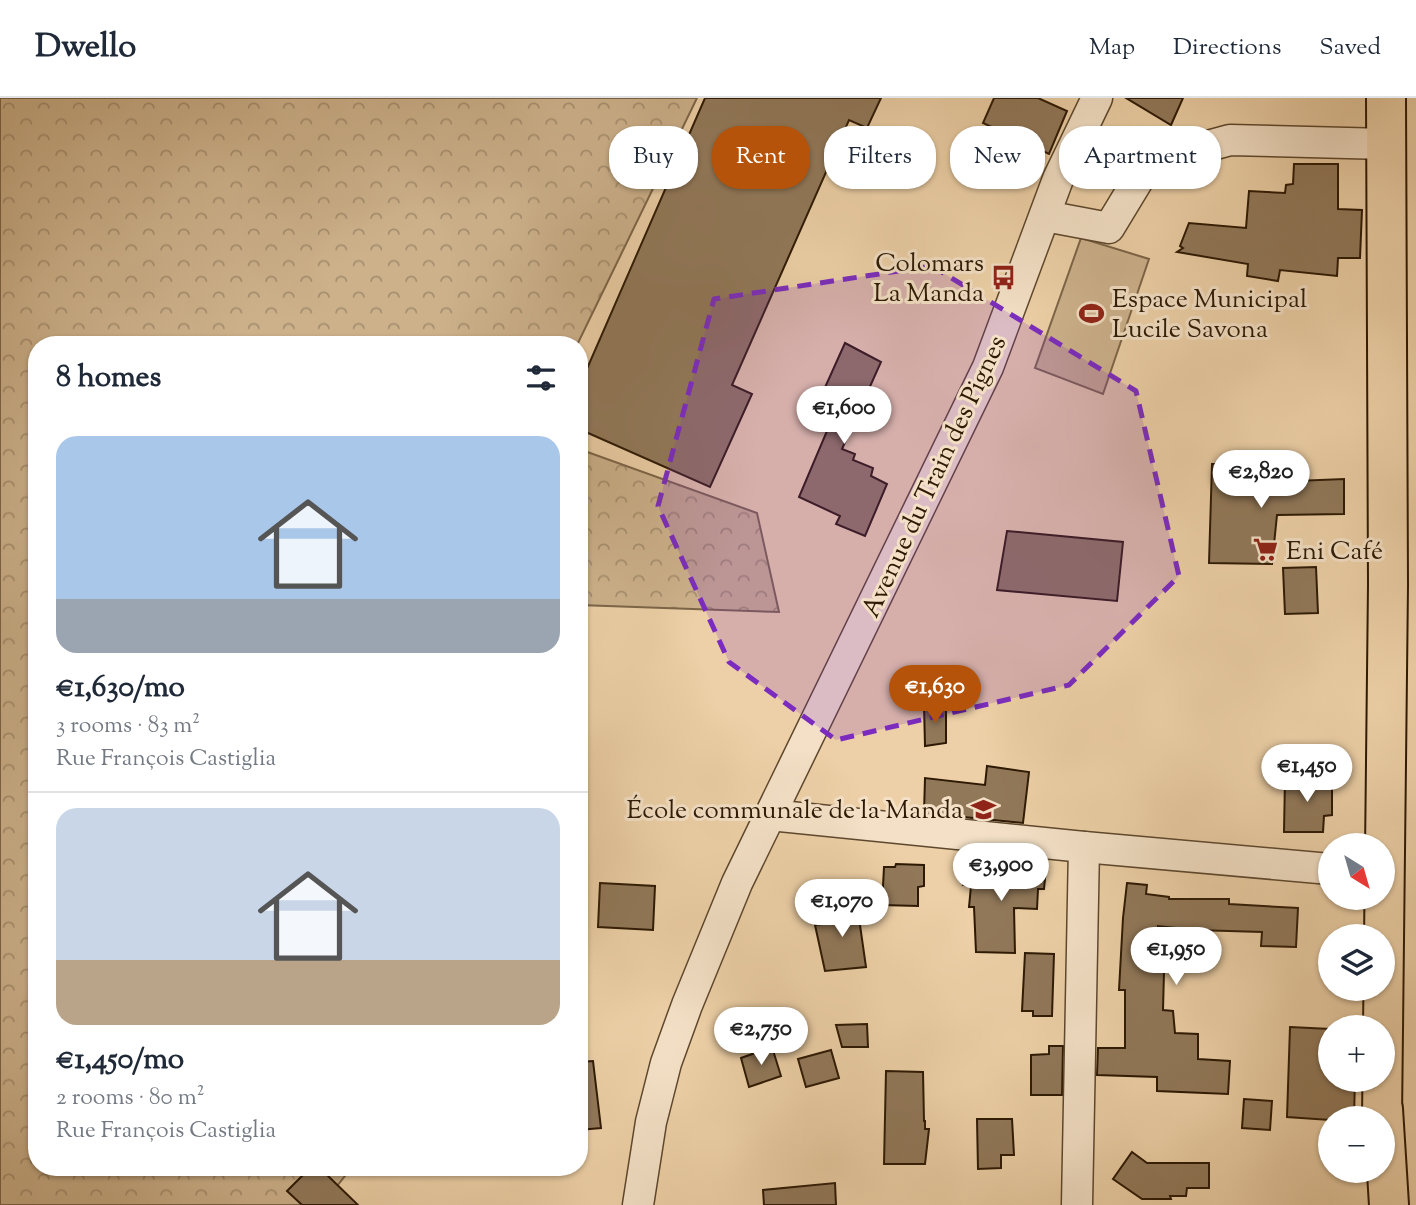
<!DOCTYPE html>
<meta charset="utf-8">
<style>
body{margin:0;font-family:"Sorts Mill Goudy",serif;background:#f6f6f7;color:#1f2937;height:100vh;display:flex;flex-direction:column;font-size:26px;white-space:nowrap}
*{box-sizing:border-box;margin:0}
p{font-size:23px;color:#747a83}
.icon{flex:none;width:38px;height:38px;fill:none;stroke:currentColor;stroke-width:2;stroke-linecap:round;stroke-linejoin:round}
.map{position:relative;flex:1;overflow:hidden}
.side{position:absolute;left:28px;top:238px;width:560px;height:840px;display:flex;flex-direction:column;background:#fff;border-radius:28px;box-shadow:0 2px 5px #0004}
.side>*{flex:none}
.top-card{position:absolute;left:609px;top:28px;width:665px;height:63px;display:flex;gap:14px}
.needle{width:46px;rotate:143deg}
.controls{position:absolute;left:1318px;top:735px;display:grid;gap:14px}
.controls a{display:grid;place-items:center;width:77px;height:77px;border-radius:50%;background:#fff;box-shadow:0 2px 5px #0004;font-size:35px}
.price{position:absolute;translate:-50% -60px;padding:0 16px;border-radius:24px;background:#fff;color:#222;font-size:23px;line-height:46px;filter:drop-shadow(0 2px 4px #0008)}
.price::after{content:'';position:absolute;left:50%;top:42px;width:21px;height:16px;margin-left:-10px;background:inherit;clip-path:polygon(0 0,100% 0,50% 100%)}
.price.current{background:#b45309;color:#fff}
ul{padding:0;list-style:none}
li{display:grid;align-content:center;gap:14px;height:371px;padding:0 28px}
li+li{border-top:2px solid #e0e1e3}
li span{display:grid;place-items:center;height:217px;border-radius:21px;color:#555}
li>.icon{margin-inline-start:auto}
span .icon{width:126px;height:126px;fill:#fffc;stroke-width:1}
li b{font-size:30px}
h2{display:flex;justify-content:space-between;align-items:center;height:84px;padding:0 28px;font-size:30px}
.tag{padding:0 24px;border-radius:28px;background:#fff;box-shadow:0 2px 5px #0004;font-size:24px;line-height:63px}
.tag.current{background:#b45309;color:#fff}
header{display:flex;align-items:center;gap:42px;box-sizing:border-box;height:98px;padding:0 35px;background:#fff;border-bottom:2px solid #e0e1e3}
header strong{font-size:33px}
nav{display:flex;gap:38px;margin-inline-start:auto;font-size:24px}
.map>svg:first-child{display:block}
.grass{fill:#ccb18b;stroke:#7c6548;stroke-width:2}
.forest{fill:url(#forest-crowns);stroke:#7c6548;stroke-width:2}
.building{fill:#917859;stroke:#2d1904;stroke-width:2}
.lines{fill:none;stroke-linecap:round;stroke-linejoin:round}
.street-casing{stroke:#5d472d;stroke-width:33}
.primary-casing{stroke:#2d1904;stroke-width:42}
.street{stroke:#f3e0c6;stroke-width:30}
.primary{stroke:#edd0a7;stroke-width:38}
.marked{fill:#7b2cbf;fill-opacity:0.2;stroke:#7b2cbf;stroke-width:5;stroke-dasharray:14 9;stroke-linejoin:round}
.labels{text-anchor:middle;stroke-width:6;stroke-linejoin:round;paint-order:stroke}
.poi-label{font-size:26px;fill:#2d1904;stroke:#f3e0c6;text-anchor:end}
.street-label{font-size:26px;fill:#2d1904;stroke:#f3e0c6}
</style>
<header>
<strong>Dwello</strong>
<nav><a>Map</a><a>Directions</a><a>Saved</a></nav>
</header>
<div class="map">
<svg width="1416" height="1107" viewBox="0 0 1416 1107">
<defs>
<pattern id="forest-crowns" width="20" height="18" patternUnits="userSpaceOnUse" patternTransform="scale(1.75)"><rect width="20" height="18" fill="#ccb18b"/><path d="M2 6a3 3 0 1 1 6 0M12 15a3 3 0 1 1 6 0" fill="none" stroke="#a68f6f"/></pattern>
</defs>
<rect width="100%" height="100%" fill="#edd0a7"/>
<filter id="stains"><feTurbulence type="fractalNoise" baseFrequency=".00286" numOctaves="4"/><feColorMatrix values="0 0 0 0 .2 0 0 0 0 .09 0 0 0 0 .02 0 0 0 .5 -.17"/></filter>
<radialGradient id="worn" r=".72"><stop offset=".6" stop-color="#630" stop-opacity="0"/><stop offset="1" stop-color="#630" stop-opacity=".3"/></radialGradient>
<path class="grass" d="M1081,140L1149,161L1103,296L1035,270Z"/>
<g class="forest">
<path d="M0,0H697L577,247H37V1069H352L322,1107H0Z"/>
<path d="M579,351L757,415L779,514L579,507Z"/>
</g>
<g class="building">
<path d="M705,0H881L867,30L849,22L732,287L752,296L710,389L579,331V289Z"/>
<path d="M994,0H1038L1067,13L1049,56L983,25Z"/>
<path d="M1126,0H1183L1171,27Z"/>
<path d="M1107,30L1130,40L1110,87L1086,76Z"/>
<path d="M1294,66H1338V111L1362,112L1360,160H1338L1337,178L1280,172L1278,183L1247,178L1248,166L1177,154L1183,150L1180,148L1189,125L1246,130L1249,93L1285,95L1286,87L1293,86Z"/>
<path d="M845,245L881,264L842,351L855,356L853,362L873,370L871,378L887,386L865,438L836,426L840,418L799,399L827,333L809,325Z"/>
<path d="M1212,366H1267L1268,384L1344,381V416L1277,417L1272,466L1209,465Z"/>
<path d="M1007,433L1123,444L1117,503L997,492Z"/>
<path d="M1316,469L1318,515L1285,516L1283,470Z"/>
<path d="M924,607L946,610V645L925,648Z"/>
<path d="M987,668L1029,674L1023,725L924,715L925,680L985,687Z"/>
<path d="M1285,680H1332V717L1324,718L1323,734H1284Z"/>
<path d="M896,766L924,767V788L918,789V808L882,807L884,769H895Z"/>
<path d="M966,768L1046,771L1044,791H1038L1037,811L1014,810L1015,855L976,854L974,809H969L971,788L963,787Z"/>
<path d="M600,785L655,788L653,832L598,829Z"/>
<path d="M1127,785L1147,787L1146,796L1169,799V801H1229V806L1298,810L1296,849L1261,848L1262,834L1195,832L1158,828V874H1164L1163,912L1173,913L1175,935L1198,936V961L1230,963L1228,996L1157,993V979L1097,977L1098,950H1125V892H1119L1123,820Z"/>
<path d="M828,805L857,806L866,869L825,873L815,827L830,825Z"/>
<path d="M1025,855L1054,856L1052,918H1033V913H1022Z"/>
<path d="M867,926L868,949H842L836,927Z"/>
<path d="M1290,929L1330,931V982H1355L1354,1019L1333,1018L1330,1022L1287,1019Z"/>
<path d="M1049,948H1063L1062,997H1031V957L1049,956Z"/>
<path d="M772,949L781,978L749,989L741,960Z"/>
<path d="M831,952L839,980L806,989L798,961Z"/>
<path d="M593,963L601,1030L579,1032V964Z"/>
<path d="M886,973L923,974L924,1023H925V1031H929L925,1066H884Z"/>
<path d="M1244,1001L1272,1003L1270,1032L1242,1030Z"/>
<path d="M977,1021H1012L1014,1057H1001V1070L978,1071Z"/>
<path d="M1132,1054L1147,1065H1209V1090H1187L1186,1098H1170L1171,1101H1142L1113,1081Z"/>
<path d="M311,1069L319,1077L324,1074L358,1107H302L287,1093Z"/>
<path d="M835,1085L836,1107H764L763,1092Z"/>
</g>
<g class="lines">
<defs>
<g id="street">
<path d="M1045,118L1109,130L1149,64L1230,42L1386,46"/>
<path d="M770,717L1084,749L1330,771"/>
<path d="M638,1107L651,1024L666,965L687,907L737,785L988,269L1058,81L1097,0"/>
<path d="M1077,1107L1084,749"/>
</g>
<g id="primary">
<path d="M1383,1011L1389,1107"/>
<path d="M1382,1020L1388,487L1386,0"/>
</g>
</defs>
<use href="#street" class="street-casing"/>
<use href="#primary" class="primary-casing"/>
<use href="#street" class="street"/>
<use href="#primary" class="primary"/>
</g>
<path class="marked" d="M932,168L1136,293L1179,478L1069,587L836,642L729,564L658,408L714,201Z"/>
<defs>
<symbol id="bus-bare" viewBox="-9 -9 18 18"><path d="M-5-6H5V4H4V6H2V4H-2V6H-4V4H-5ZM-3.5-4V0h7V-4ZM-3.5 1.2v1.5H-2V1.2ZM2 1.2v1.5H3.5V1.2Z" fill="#8f2418" stroke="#f3e0c6" stroke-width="2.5" paint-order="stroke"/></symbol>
<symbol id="stadium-bare" viewBox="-9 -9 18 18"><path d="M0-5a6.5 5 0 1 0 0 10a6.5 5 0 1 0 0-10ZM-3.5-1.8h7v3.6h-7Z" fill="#8f2418" stroke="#f3e0c6" stroke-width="2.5" paint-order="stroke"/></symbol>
<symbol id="supermarket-bare" viewBox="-9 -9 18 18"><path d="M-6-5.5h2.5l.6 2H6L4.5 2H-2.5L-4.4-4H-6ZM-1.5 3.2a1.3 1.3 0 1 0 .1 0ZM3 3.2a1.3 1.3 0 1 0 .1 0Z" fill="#8f2418" stroke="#f3e0c6" stroke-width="2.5" paint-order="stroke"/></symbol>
<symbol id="school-bare" viewBox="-9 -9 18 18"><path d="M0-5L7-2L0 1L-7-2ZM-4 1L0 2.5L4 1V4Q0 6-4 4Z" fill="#8f2418" stroke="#f3e0c6" stroke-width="2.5" paint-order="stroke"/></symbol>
</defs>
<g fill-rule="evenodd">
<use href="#bus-bare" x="986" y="162" width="35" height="35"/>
<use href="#stadium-bare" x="1074" y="198" width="35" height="35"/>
<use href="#supermarket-bare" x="1248" y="434" width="35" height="35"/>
<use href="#school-bare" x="966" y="694" width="35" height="35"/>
</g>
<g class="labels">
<g class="poi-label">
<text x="984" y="173">Colomars<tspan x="984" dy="30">La Manda</tspan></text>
<text x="1112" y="209" text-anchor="start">Espace Municipal<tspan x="1112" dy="30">Lucile Savona</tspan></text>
<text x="1286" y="461" text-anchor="start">Eni Café</text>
<text x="963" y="720">École communale de la Manda</text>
</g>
<g class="street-label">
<text transform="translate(933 378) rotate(-65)" y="9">Avenue du Train des Pignes</text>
</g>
</g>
<rect width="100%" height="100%" filter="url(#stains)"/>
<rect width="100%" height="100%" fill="url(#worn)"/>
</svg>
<div class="controls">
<a><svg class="needle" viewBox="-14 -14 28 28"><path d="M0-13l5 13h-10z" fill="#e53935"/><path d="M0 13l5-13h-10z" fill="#747a83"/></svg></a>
<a><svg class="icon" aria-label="layers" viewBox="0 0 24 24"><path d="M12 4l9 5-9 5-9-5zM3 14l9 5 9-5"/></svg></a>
<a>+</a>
<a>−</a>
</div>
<b class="price" style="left:844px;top:348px">€1,600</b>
<b class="price" style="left:1261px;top:412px">€2,820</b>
<b class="price current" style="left:935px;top:627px">€1,630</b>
<b class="price" style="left:1307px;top:706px">€1,450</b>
<b class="price" style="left:1001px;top:805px">€3,900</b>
<b class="price" style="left:842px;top:841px">€1,070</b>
<b class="price" style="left:1176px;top:889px">€1,950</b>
<b class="price" style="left:761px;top:969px">€2,750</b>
<div class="top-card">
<a class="tag">Buy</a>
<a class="tag current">Rent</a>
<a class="tag">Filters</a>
<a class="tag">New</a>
<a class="tag">Apartment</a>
</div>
<section class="side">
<h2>8 homes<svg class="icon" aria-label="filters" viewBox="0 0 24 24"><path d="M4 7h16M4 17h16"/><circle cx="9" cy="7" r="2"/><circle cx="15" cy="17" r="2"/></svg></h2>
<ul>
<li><span style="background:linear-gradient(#a9c7e8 75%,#9aa5b1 0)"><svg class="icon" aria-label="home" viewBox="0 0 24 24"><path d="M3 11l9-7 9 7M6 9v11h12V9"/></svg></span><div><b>€1,630/mo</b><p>3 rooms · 83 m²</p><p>Rue François Castiglia</p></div></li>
<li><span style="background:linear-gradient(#c9d6e8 70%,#b9a48a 0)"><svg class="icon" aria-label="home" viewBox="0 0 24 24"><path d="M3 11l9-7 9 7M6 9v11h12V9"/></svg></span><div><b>€1,450/mo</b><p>2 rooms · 80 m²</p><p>Rue François Castiglia</p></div></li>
</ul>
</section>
</div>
